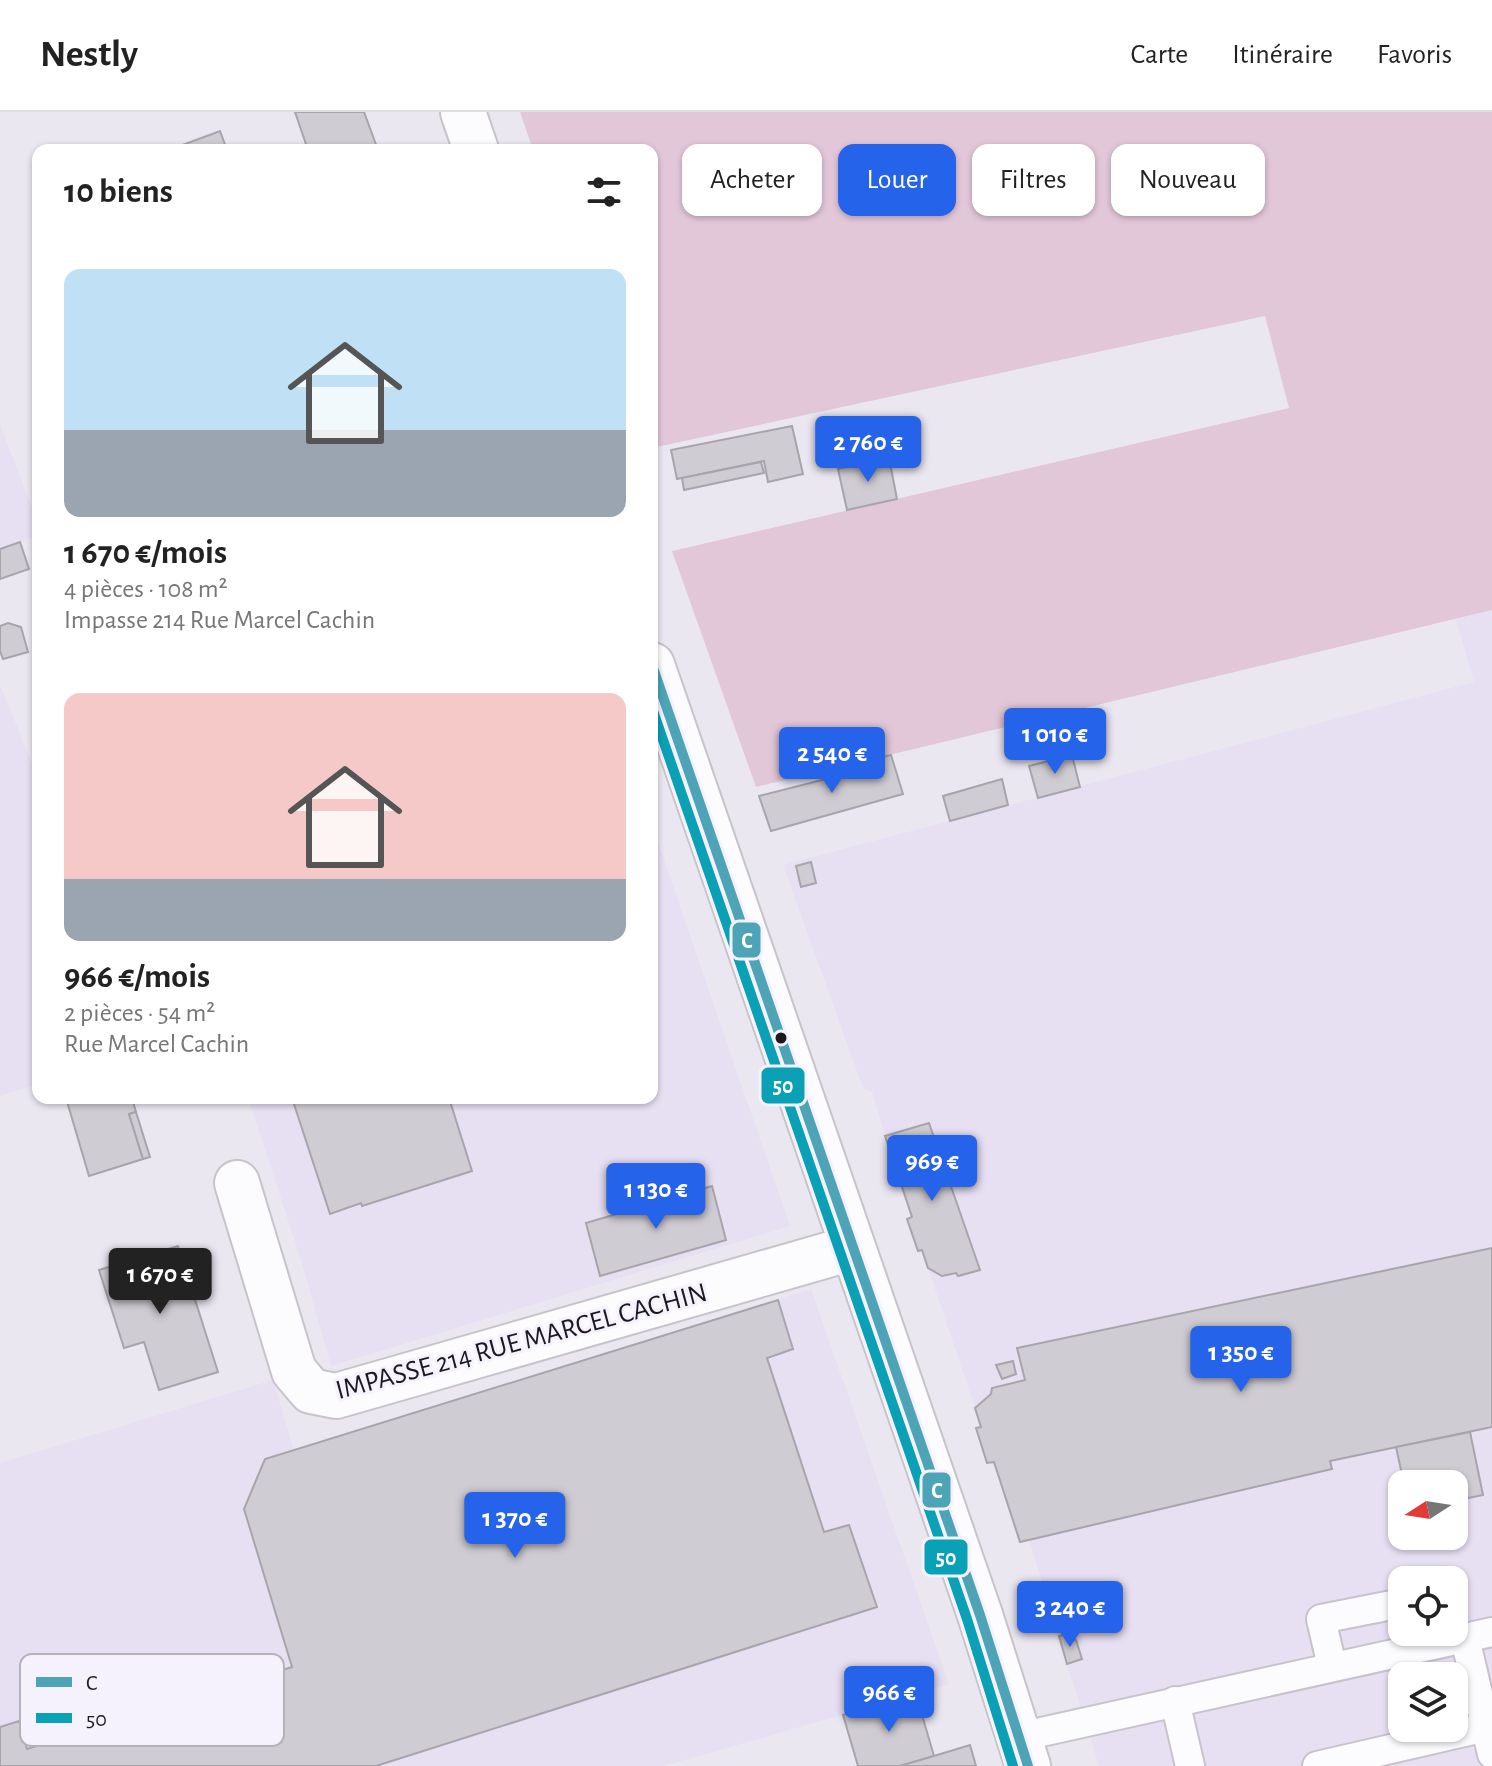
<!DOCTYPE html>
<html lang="fr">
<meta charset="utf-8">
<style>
body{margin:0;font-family:"Alegreya Sans",sans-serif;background:#f6f6f6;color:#222;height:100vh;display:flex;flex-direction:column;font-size:30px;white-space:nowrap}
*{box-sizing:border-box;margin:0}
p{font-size:26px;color:#767676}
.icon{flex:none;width:44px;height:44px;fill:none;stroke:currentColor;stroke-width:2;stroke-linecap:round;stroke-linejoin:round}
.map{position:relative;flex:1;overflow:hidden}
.details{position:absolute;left:32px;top:32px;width:626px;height:960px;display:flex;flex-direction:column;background:#fff;border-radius:16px;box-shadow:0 2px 6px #0004}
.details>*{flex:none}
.guide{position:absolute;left:682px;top:32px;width:690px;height:72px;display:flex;gap:16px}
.needle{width:52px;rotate:258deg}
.tools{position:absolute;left:1388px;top:1358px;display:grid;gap:16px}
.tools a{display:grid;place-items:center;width:80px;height:80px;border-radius:16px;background:#fff;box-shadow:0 2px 6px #0004;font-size:40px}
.price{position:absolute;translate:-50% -68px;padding:0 18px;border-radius:8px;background:#2563eb;color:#fff;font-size:26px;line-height:52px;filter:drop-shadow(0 2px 4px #0008)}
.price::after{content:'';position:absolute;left:50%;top:48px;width:24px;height:18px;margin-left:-12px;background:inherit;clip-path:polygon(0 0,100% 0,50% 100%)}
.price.selected{background:#222;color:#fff}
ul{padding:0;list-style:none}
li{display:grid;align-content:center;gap:16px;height:424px;padding:0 32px}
li span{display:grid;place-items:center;height:248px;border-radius:16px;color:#555}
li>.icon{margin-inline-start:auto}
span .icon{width:144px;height:144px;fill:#fffc;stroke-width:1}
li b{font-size:34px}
h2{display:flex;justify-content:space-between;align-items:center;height:96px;padding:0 32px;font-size:34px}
.pill{padding:0 28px;border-radius:16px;background:#fff;box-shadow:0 2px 6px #0004;font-size:28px;line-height:72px}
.pill.selected{background:#2563eb;color:#fff}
header{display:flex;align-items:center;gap:48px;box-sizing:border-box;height:112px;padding:0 40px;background:#fff;border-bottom:2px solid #e0e0e0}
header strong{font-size:38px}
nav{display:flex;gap:44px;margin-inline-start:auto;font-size:28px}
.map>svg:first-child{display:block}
.built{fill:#e7dff2;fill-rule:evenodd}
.green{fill:#e2c7d9}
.building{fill:#d0ccd3;stroke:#a8a4ab;stroke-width:2}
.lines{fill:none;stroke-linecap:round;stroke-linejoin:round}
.service-casing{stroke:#c7c3cb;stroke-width:32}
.minor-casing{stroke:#c7c3cb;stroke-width:48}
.tertiary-casing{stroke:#c7c3cb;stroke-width:48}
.service{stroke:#fcfbfd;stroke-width:28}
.minor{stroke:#fcfbfd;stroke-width:44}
.tertiary{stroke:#fcfbfd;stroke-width:44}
.bus-1-casing{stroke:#f6f2fd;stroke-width:16}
.bus-2-casing{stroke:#f6f2fd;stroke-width:16}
.bus-1{stroke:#4da4b6;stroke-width:10}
.bus-2{stroke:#0aa0b6;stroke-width:10}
.bus-dot{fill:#1b191f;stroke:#f6f2fd;stroke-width:3}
.labels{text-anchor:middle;stroke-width:6;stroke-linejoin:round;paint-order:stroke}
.street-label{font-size:28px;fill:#1b191f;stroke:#f6f2fd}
.key{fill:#f6f2fd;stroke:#b4b1ba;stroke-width:2}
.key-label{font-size:22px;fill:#1b191f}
.line-badge{stroke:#f6f2fd;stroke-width:3}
.badge-label{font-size:22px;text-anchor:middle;font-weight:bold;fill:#fff}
</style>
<header>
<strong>Nestly</strong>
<nav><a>Carte</a><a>Itinéraire</a><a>Favoris</a></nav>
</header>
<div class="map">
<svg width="1492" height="1654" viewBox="0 0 1492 1654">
<rect width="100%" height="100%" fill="#ebe7f1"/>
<g class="built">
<path d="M0,313L38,411V424L0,437Z"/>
<path d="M1492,498V1654H1099L1067,1552L1082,1547L1077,1529H1072L1069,1521L1059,1524L1029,1428L1020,1430L994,1351H987L975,1296L922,1138L918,1139L907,1107L911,1105L872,980L863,976L783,753L1474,570L1456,507ZM1402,1372H1454V1424H1402ZM1402,1468H1454V1520H1402ZM1402,1564H1454V1616H1402Z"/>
<path d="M0,573L38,666V972L0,984Z"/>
<path d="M652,713L790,1114L331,1254L301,1148L248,986H652Z"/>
<path d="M811,1177L949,1572L664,1654H0V1351L273,1268L294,1338Z"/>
</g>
<path class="green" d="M520,0H1492V498L756,675L672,439L1289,296L1265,204L652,336V38H533Z"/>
<g class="building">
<path d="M295,0H364L378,38H308Z"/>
<path d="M220,19L227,38H169Z"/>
<path d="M792,314L803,362L768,370L764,349L677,367L671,338Z"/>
<path d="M889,346L897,387L847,398L838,357Z"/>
<path d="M761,350L764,361L684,378L682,366Z"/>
<path d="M20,430L29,457L0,467V437Z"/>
<path d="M8,511L21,515L28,540L3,547L0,539V514Z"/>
<path d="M891,643L903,682L771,719L759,684L869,656L866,649Z"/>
<path d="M1072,643L1080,675L1038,686L1029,654Z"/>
<path d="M1002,667L1008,693L950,709L943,684Z"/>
<path d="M811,750L816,771L801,775L796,754Z"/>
<path d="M66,986H132L136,1000L129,1002L143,1047L89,1064Z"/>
<path d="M292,986H449L472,1059L362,1094L361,1091L330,1102Z"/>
<path d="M136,1000L150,1045L143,1047L129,1002Z"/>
<path d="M929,1011L980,1158L958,1164L956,1161L942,1164L928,1156L922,1138L918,1139L907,1107L912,1105L885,1024Z"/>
<path d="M712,1074L726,1128L600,1164L586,1111Z"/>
<path d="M178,1134L218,1260L159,1278L144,1230L124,1236L99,1158Z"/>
<path d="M1492,1136V1315L1330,1349L1332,1357L1020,1430L994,1350L987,1351L976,1316L981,1315L975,1296L991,1282L992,1276L1025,1268L1017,1236Z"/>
<path d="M778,1188L793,1237L767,1246L824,1420L849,1413L877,1495L376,1654H0V1615L19,1609L27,1637L292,1555L244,1397L265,1347Z"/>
<path d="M1013,1249L1016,1262L1002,1267L996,1253Z"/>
<path d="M1470,1320L1483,1383L1454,1389V1372H1404L1396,1335Z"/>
<path d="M1070,1521L1072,1529L1076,1528L1082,1547L1067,1552L1059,1524Z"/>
<path d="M916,1582L934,1644L900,1654H858L843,1603Z"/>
<path d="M970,1633L976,1654H900L934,1644Z"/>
</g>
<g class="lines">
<defs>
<g id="service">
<path d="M1454,1520L1465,1526L1492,1642"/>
<path d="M1332,1554L1321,1507L1402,1491"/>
<path d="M1175,1589L1190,1654"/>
<path d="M1019,1625L1492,1520"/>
<path d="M1317,1654L1486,1615"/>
</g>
<path id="minor" d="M237,1071L294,1259L311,1279L336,1284L852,1136"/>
<g id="tertiary">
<path d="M463,0L476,38"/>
<path d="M652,553L980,1503L1028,1654"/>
</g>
</defs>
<use href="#service" class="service-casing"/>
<use href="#minor" class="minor-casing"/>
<use href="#tertiary" class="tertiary-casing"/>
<use href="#service" class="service"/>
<use href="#minor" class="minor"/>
<use href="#tertiary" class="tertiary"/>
<defs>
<path id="bus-1" d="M652,553L980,1503L1028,1654"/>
<path id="bus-2" d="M652,596L967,1507L1013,1654"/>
</defs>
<use href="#bus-1" class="bus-1-casing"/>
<use href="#bus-2" class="bus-2-casing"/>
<use href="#bus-1" class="bus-1"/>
<use href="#bus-2" class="bus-2"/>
</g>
<circle class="bus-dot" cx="781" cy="926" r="7"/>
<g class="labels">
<g class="street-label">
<text transform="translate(521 1228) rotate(-15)" y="10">IMPASSE 214 RUE MARCEL CACHIN</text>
</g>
</g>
<rect x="20" y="1542" width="264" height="92" rx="12" class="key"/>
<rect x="36" y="1565" width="36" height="10" fill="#4da4b6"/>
<rect x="36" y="1601" width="36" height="10" fill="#0aa0b6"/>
<g class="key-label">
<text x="86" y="1578">C</text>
<text x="86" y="1614">50</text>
</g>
<g class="line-badge">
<rect x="731" y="809" width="31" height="38" rx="8" fill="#4da4b6"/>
<rect x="760" y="954" width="46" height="39" rx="8" fill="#0aa0b6"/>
<rect x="921" y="1359" width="31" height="38" rx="8" fill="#4da4b6"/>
<rect x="923" y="1426" width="46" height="38" rx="8" fill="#0aa0b6"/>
</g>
<g class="badge-label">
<text x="747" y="836">C</text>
<text x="783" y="981">50</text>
<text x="937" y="1386">C</text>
<text x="946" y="1453">50</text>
</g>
</svg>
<div class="tools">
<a><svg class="needle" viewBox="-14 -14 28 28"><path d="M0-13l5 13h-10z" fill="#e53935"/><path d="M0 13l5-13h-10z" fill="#767676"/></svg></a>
<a><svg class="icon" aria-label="locate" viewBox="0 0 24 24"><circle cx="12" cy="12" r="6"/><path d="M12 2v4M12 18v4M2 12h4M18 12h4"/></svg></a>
<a><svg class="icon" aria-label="layers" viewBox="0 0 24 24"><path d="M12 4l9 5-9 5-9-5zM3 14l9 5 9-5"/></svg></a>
</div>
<b class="price" style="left:868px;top:372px">2 760 €</b>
<b class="price" style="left:1055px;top:664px">1 010 €</b>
<b class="price" style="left:832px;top:683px">2 540 €</b>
<b class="price" style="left:932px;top:1091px">969 €</b>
<b class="price" style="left:656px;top:1119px">1 130 €</b>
<b class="price selected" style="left:160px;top:1204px">1 670 €</b>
<b class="price" style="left:1241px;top:1282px">1 350 €</b>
<b class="price" style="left:515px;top:1448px">1 370 €</b>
<b class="price" style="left:1070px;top:1537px">3 240 €</b>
<b class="price" style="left:889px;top:1622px">966 €</b>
<div class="guide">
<a class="pill">Acheter</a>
<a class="pill selected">Louer</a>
<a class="pill">Filtres</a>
<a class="pill">Nouveau</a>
</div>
<section class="details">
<h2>10 biens<svg class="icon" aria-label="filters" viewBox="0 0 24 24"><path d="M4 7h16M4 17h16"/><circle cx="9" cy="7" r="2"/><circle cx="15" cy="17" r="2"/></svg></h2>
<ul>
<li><span style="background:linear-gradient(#bfe0f5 65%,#9aa5b1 0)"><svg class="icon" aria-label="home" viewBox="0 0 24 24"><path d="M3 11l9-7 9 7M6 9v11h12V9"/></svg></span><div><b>1 670 €/mois</b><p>4 pièces · 108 m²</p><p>Impasse 214 Rue Marcel Cachin</p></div></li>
<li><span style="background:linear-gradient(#f6c9c9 75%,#9aa5b1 0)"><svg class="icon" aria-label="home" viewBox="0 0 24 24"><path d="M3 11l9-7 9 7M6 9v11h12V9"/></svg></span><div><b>966 €/mois</b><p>2 pièces · 54 m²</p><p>Rue Marcel Cachin</p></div></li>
</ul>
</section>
</div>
